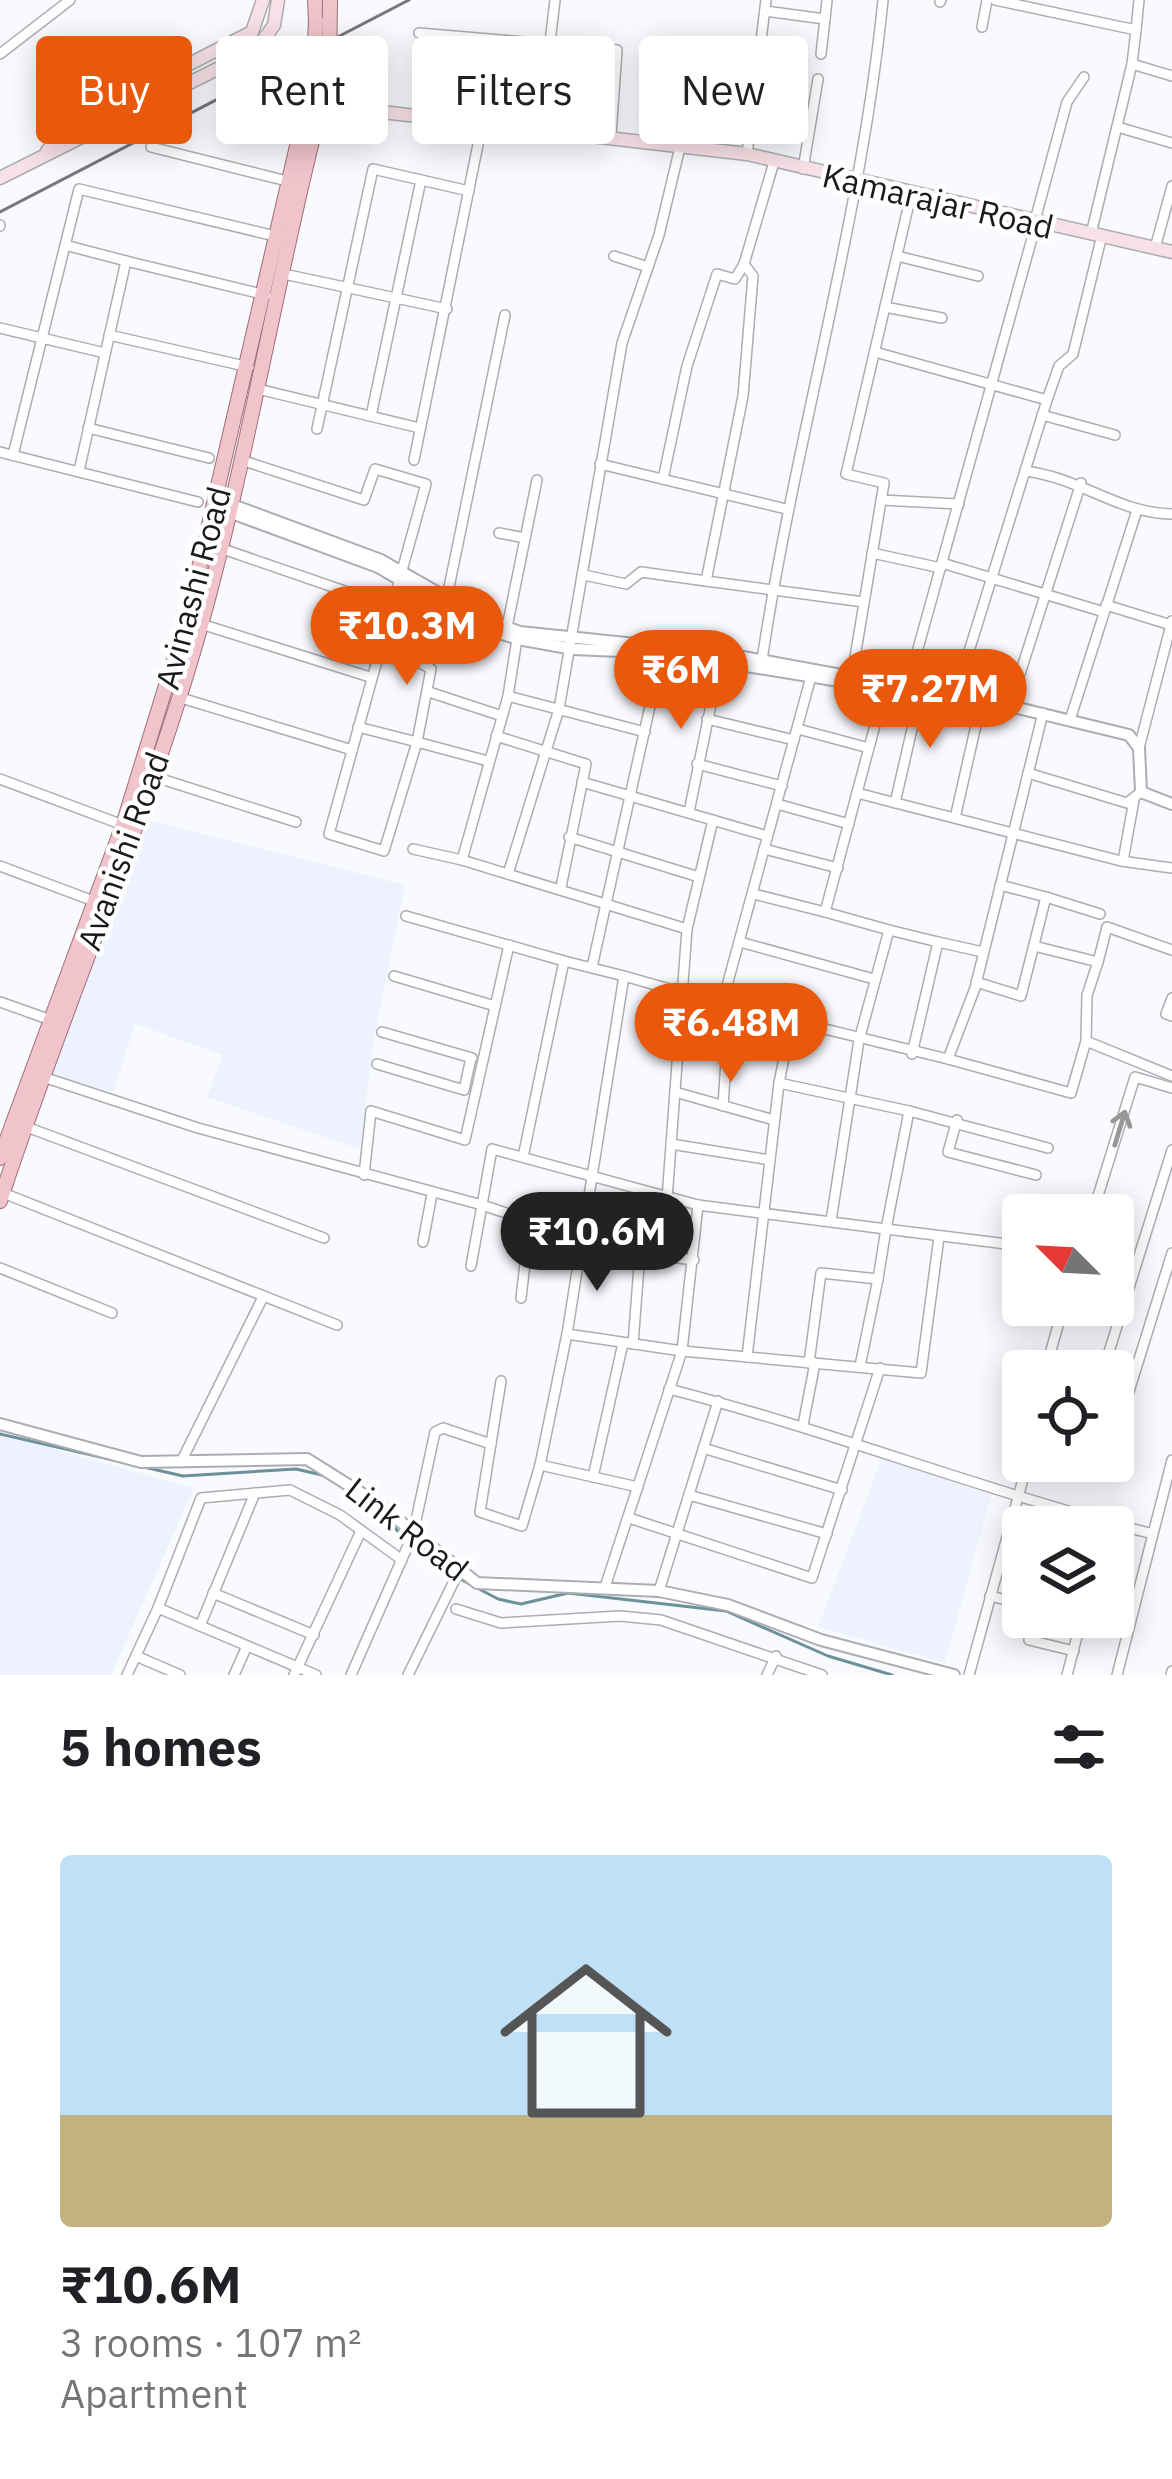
<!DOCTYPE html>
<meta charset="utf-8">
<style>
body{margin:0;font-family:"IBM Plex Sans",sans-serif;background:#f6f6f6;color:#202124;height:100vh;display:flex;flex-direction:column;font-size:45px;white-space:nowrap}
*{box-sizing:border-box;margin:0}
p{font-size:39px;color:#757577}
.icon{flex:none;width:66px;height:66px;fill:none;stroke:currentColor;stroke-width:2;stroke-linecap:round;stroke-linejoin:round}
.map{position:relative;height:1675px;overflow:hidden}
.sheet{display:flex;flex-direction:column;background:#fff;flex:1}
.sheet>*{flex:none}
.top-card{position:absolute;left:36px;top:36px;width:1101px;height:108px;display:flex;gap:24px}
.needle{width:78px;rotate:294deg}
.buttons{position:absolute;left:1002px;top:1194px;display:grid;gap:24px}
.buttons a{display:grid;place-items:center;width:132px;height:132px;border-radius:12px;background:#fff;box-shadow:0 6px 30px #0003;font-size:60px}
.price{position:absolute;translate:-50% -102px;padding:0 27px;border-radius:42px;background:#ea580c;color:#fff;font-size:39px;line-height:78px;filter:drop-shadow(0 3px 6px #0008)}
.price::after{content:'';position:absolute;left:50%;top:72px;width:36px;height:27px;margin-left:-18px;background:inherit;clip-path:polygon(0 0,100% 0,50% 100%)}
.price.on{background:#222;color:#fff}
ul{padding:0;list-style:none}
li{display:grid;align-content:center;gap:24px;height:636px;padding:0 60px}
li+li{border-top:3px solid #e0e0e0}
li span{display:grid;place-items:center;height:372px;border-radius:12px;color:#555}
li>.icon{margin-inline-start:auto}
span .icon{width:216px;height:216px;fill:#fffc;stroke-width:1}
li b{font-size:51px}
h2{display:flex;justify-content:space-between;align-items:center;height:144px;padding:0 60px;font-size:51px}
.tag{padding:0 42px;border-radius:12px;background:#fff;box-shadow:0 6px 30px #0003;font-size:42px;line-height:108px}
.tag.on{background:#ea580c;color:#fff}
.map>svg:first-child{display:block}
.built{fill:#edf2fe}
.lines{fill:none;stroke-linecap:round;stroke-linejoin:round}
.stream{stroke:#6c919b;stroke-width:3}
.minor-casing{stroke:#abadb2;stroke-width:12}
.tertiary-casing{stroke:#abadb2;stroke-width:14}
.secondary-casing{stroke:#abadb2;stroke-width:15}
.primary-casing{stroke:#9f6e78;stroke-width:16}
.minor{stroke:#fff;stroke-width:9}
.tertiary{stroke:#fff;stroke-width:10}
.secondary{stroke:#f8e1e6;stroke-width:12}
.primary{stroke:#f1c4cc;stroke-width:14}
.rail{stroke:#76777a;stroke-width:3}
.primary-bridge-casing{stroke:#9f6e78;stroke-width:16;stroke-linecap:butt}
.primary-bridge{stroke:#f1c4cc;stroke-width:14}
.oneway{stroke:#989899}
.labels{text-anchor:middle;stroke-width:9;stroke-linejoin:round;paint-order:stroke}
.street-label{font-size:33px;fill:#191a1c;stroke:#fff}
</style>
<div class="map">
<svg width="1172" height="1675" viewBox="0 0 1172 1675">
<rect width="100%" height="100%" fill="#f8fafe"/>
<g class="built">
<path d="M147,820L405,885L374,1038L360,1149L207,1097L223,1055L135,1024L113,1092L51,1075Z"/>
<path d="M0,1434L194,1488L111,1675H0Z"/>
<path d="M882,1458L991,1495L945,1663L818,1627Z"/>
</g>
<g class="lines">
<g class="stream">
<path d="M0,1434L183,1476L296,1469L322,1475"/>
<path d="M356,1496L447,1572L498,1599L521,1604L568,1593L726,1611L828,1656L892,1675"/>
</g>
<defs>
<g id="minor">
<path d="M995,0L1136,30L1132,64L1172,76"/>
<path d="M940,2L941,0"/>
<path d="M765,11L825,19L827,0"/>
<path d="M982,27L987,0"/>
<path d="M1136,30L1139,0"/>
<path d="M419,33L617,50L611,135"/>
<path d="M0,54L70,0"/>
<path d="M821,54L825,19"/>
<path d="M540,127L555,0"/>
<path d="M1121,128L1172,143"/>
<path d="M151,147L291,182"/>
<path d="M747,154L766,0"/>
<path d="M774,162L744,264L753,276L743,396L706,581L864,602"/>
<path d="M803,169L818,79"/>
<path d="M1034,224L1067,102L1084,77"/>
<path d="M0,226V225"/>
<path d="M1091,234L1132,64"/>
<path d="M65,245L126,261"/>
<path d="M1155,248L1172,186"/>
<path d="M614,256L648,267"/>
<path d="M897,256L978,276"/>
<path d="M284,274L447,309"/>
<path d="M885,307L942,318"/>
<path d="M0,328L105,353"/>
<path d="M109,335L249,367"/>
<path d="M875,352L1047,400L956,693"/>
<path d="M258,389L420,428"/>
<path d="M1047,400L1059,366L1073,354L1101,239"/>
<path d="M1042,415L1115,435"/>
<path d="M371,416L421,180"/>
<path d="M88,428L209,458"/>
<path d="M317,429L373,169L469,191"/>
<path d="M0,452L198,502"/>
<path d="M13,455L79,189L279,237"/>
<path d="M241,460L364,500L375,469L426,484L329,834L384,851L417,742L488,761"/>
<path d="M414,460L483,120"/>
<path d="M600,464L786,509"/>
<path d="M79,471L126,261L266,295"/>
<path d="M1025,471C1082,478 1117,513 1172,514"/>
<path d="M663,479L687,366L717,274L735,279L744,264"/>
<path d="M881,500L959,504"/>
<path d="M499,533L525,538"/>
<path d="M220,548L391,607"/>
<path d="M872,553L941,568"/>
<path d="M942,563L1104,612"/>
<path d="M584,575L626,584L641,572L706,581"/>
<path d="M447,597L505,315"/>
<path d="M1106,605L1171,625"/>
<path d="M201,624L370,677"/>
<path d="M507,627L537,480"/>
<path d="M517,639L508,696L462,860L687,929"/>
<path d="M762,660C795,439 861,222 883,0"/>
<path d="M812,673L722,1004L624,976L567,1334L682,1351L921,1373L939,1237"/>
<path d="M852,675L884,483L846,474L911,195"/>
<path d="M907,688L1036,224"/>
<path d="M429,692L502,716"/>
<path d="M508,696L645,732"/>
<path d="M178,697L352,750"/>
<path d="M1010,705L1081,483"/>
<path d="M707,719L794,740"/>
<path d="M1070,720L1137,510"/>
<path d="M358,727L417,742L431,669L381,640"/>
<path d="M798,729L869,748"/>
<path d="M496,736L586,764L561,887"/>
<path d="M1139,748L1172,621"/>
<path d="M697,764L782,786"/>
<path d="M1028,773L1127,803L1141,792"/>
<path d="M152,776L296,822"/>
<path d="M0,779L123,825"/>
<path d="M582,782L767,836"/>
<path d="M857,793L1121,861L1172,868"/>
<path d="M895,803L921,690"/>
<path d="M777,804L849,824"/>
<path d="M689,812L720,661"/>
<path d="M955,818L982,699"/>
<path d="M569,837L699,877"/>
<path d="M413,849L462,860"/>
<path d="M764,849L838,868"/>
<path d="M1123,861L1134,800"/>
<path d="M0,866L91,900"/>
<path d="M508,874L559,709L622,343L659,235L681,143"/>
<path d="M1000,885L1046,897"/>
<path d="M754,894L825,912L885,688"/>
<path d="M825,912L889,930L859,1040L831,1221"/>
<path d="M406,916L564,961"/>
<path d="M889,930L938,942L912,1054"/>
<path d="M740,942L874,979"/>
<path d="M938,942L983,952"/>
<path d="M1034,946L1098,962L1107,927L1172,950"/>
<path d="M1098,962L1087,995L1086,1041L1172,1076"/>
<path d="M592,967L662,652"/>
<path d="M394,976L495,1006"/>
<path d="M976,982L1021,996L1046,897L1100,914"/>
<path d="M1172,998L1166,1014L1172,1016"/>
<path d="M0,1002L48,1019"/>
<path d="M722,1004L948,1059L975,988L1043,713"/>
<path d="M382,1032L472,1058"/>
<path d="M948,1059L1071,1093L1086,1041"/>
<path d="M377,1064L464,1090L471,1058"/>
<path d="M40,1076L198,1128L482,1205L492,1149L698,1205L682,1351L605,1587"/>
<path d="M779,1083L791,1022"/>
<path d="M675,1092L774,1120"/>
<path d="M723,1106L727,1046"/>
<path d="M957,1120L948,1152L1036,1175"/>
<path d="M24,1126L324,1238"/>
<path d="M671,1144L770,1160"/>
<path d="M523,1157L564,961L624,976"/>
<path d="M364,1175L371,1111L465,1140L509,945"/>
<path d="M3,1193L337,1325"/>
<path d="M667,1199L687,929L713,820"/>
<path d="M698,1205L886,1229L909,1111L1048,1148"/>
<path d="M1092,1215L1135,1077L1172,1088"/>
<path d="M584,1236L640,1253L633,1344"/>
<path d="M423,1242L432,1194"/>
<path d="M640,1253L694,1260"/>
<path d="M471,1266L482,1205L530,1221L521,1298"/>
<path d="M0,1268L112,1313"/>
<path d="M567,1334L540,1465L638,1487"/>
<path d="M747,1357L779,1083L909,1111"/>
<path d="M809,1363L821,1273L878,1279L886,1229L1023,1246"/>
<path d="M860,1366L878,1279"/>
<path d="M1045,1371L1064,1305"/>
<path d="M1103,1371L1172,1150"/>
<path d="M501,1381L480,1512L522,1526L540,1465"/>
<path d="M669,1389C832,1431 989,1493 1153,1534L1172,1460"/>
<path d="M1122,1414L1172,1253"/>
<path d="M803,1425L815,1363"/>
<path d="M703,1448L842,1490"/>
<path d="M181,1462L263,1297"/>
<path d="M593,1477L623,1343"/>
<path d="M689,1495L827,1534"/>
<path d="M629,1518L812,1578L880,1368"/>
<path d="M659,1591L718,1401"/>
<path d="M213,1593L314,1635"/>
<path d="M990,1596L1023,1604"/>
<path d="M456,1609L501,1623L620,1616L661,1620L822,1675"/>
<path d="M1035,1617L1029,1640L1074,1651"/>
<path d="M200,1626L255,1493"/>
<path d="M136,1656L180,1675"/>
<path d="M127,1675L158,1608"/>
<path d="M234,1675L247,1646"/>
<path d="M294,1675L361,1531"/>
<path d="M316,1675L158,1608L201,1498L290,1490L340,1515L402,1560"/>
<path d="M351,1675L413,1534L435,1432L443,1428L491,1444"/>
<path d="M408,1675L459,1571"/>
<path d="M767,1675L776,1656"/>
<path d="M969,1675L1028,1461"/>
<path d="M1067,1675L1082,1617"/>
<path d="M1117,1675L1153,1534"/>
<path d="M1171,1675L1172,1671"/>
</g>
<g id="tertiary">
<path d="M230,504L381,560L484,619L520,632L722,653L901,686"/>
<path d="M229,512L378,567L480,627L518,639L573,649L667,653L894,690L956,693L1129,735L1139,748L1141,792L1172,804"/>
<path d="M0,1424L141,1462L307,1459L377,1503L477,1583L659,1591L728,1605L821,1640L954,1675"/>
</g>
<g id="secondary">
<path d="M321,105L747,154L1172,252"/>
<path d="M47,151L68,126L252,32L263,0"/>
<path d="M0,178L257,49L274,25L278,0"/>
</g>
<g id="primary">
<path d="M315,0L316,21"/>
<path d="M0,1158L123,825L189,611L313,77"/>
<path d="M0,1201C63,1008 146,821 201,625C251,444 280,257 329,75"/>
</g>
</defs>
<use href="#minor" class="minor-casing"/>
<use href="#tertiary" class="tertiary-casing"/>
<use href="#secondary" class="secondary-casing"/>
<use href="#primary" class="primary-casing"/>
<use href="#minor" class="minor"/>
<use href="#tertiary" class="tertiary"/>
<use href="#secondary" class="secondary"/>
<use href="#primary" class="primary"/>
<path class="rail" d="M0,212L409,0"/>
<defs>
<g id="primary-bridge">
<path d="M329,75L330,0"/>
<path d="M313,77L316,21"/>
</g>
</defs>
<use href="#primary-bridge" class="primary-bridge-casing"/>
<use href="#primary-bridge" class="primary-bridge"/>
</g>
<defs><path id="oneway-shaft" d="M-6 0H5M1.5-3L5.5 0L1.5 3" fill="none" stroke-width="1.6" stroke-linecap="round" stroke-linejoin="round" transform="scale(3)"/></defs>
<use class="oneway" href="#oneway-shaft" transform="translate(1120 1128) rotate(-73)"/>
<g class="labels">
<g class="street-label">
<text transform="translate(938 201) rotate(13)" y="12">Kamarajar Road</text>
<text transform="translate(193 588) rotate(-75)" y="12">Avinashi Road</text>
<text transform="translate(123 851) rotate(-70)" y="12">Avanishi Road</text>
<text transform="translate(407 1529) rotate(38)" y="12">Link Road</text>
</g>
</g>
</svg>
<div class="buttons">
<a><svg class="needle" viewBox="-14 -14 28 28"><path d="M0-13l5 13h-10z" fill="#e53935"/><path d="M0 13l5-13h-10z" fill="#757577"/></svg></a>
<a><svg class="icon" aria-label="locate" viewBox="0 0 24 24"><circle cx="12" cy="12" r="6"/><path d="M12 2v4M12 18v4M2 12h4M18 12h4"/></svg></a>
<a><svg class="icon" aria-label="layers" viewBox="0 0 24 24"><path d="M12 4l9 5-9 5-9-5zM3 14l9 5 9-5"/></svg></a>
</div>
<b class="price" style="left:407px;top:688px">₹10.3M</b>
<b class="price" style="left:681px;top:732px">₹6M</b>
<b class="price" style="left:930px;top:751px">₹7.27M</b>
<b class="price" style="left:731px;top:1085px">₹6.48M</b>
<b class="price on" style="left:597px;top:1294px">₹10.6M</b>
<div class="top-card">
<a class="tag on">Buy</a>
<a class="tag">Rent</a>
<a class="tag">Filters</a>
<a class="tag">New</a>
</div>
</div>
<section class="sheet">
<h2>5 homes<svg class="icon" aria-label="filters" viewBox="0 0 24 24"><path d="M4 7h16M4 17h16"/><circle cx="9" cy="7" r="2"/><circle cx="15" cy="17" r="2"/></svg></h2>
<ul>
<li><span style="background:linear-gradient(#bfe0f5 70%,#c2b280 0)"><svg class="icon" aria-label="home" viewBox="0 0 24 24"><path d="M3 11l9-7 9 7M6 9v11h12V9"/></svg></span><div><b>₹10.6M</b><p>3 rooms · 107 m²</p><p>Apartment</p></div></li>
</ul>
</section>
